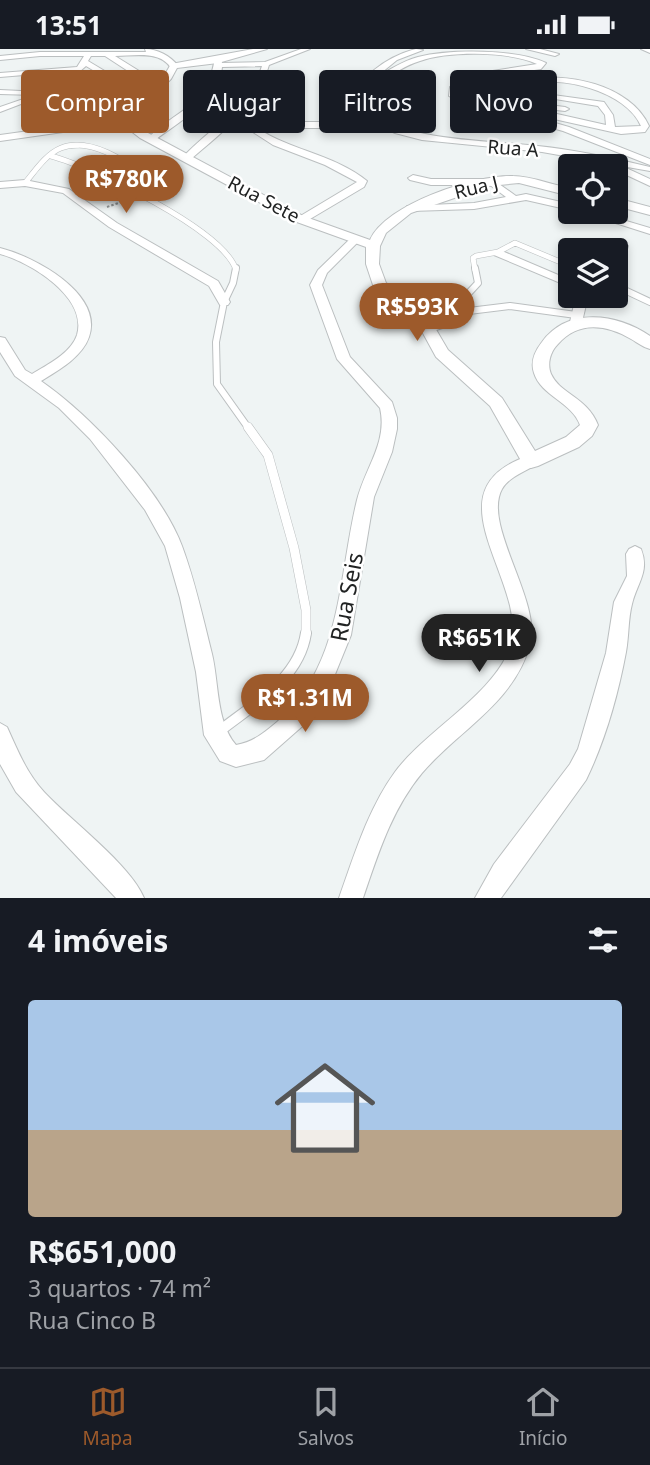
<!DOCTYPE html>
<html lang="pt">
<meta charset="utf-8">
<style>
body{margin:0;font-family:"Noto Sans",sans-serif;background:#20242c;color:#f1f3f6;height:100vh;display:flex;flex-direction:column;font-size:26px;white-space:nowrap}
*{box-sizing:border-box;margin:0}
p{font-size:23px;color:#9ea1a6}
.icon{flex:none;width:38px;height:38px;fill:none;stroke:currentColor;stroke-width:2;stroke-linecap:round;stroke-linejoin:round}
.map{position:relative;height:849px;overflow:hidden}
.panel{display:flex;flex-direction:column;background:#171b24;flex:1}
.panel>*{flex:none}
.guide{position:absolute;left:21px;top:21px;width:609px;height:63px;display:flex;gap:14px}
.fabs{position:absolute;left:558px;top:105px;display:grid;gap:14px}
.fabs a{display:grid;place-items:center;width:70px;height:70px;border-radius:7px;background:#171b24;box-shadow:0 4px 10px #0003;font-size:35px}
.price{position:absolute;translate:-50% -60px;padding:0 16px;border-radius:24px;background:#9d5a2b;color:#fff;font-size:23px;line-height:46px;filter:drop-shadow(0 2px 4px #0008)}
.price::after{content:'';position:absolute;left:50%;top:42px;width:21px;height:16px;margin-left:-10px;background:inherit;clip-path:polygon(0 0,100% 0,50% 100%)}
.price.active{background:#222;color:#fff}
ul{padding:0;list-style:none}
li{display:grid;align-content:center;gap:14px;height:371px;padding:0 28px}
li+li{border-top:2px solid #363941}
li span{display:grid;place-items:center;height:217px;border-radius:7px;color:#555}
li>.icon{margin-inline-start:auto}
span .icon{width:126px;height:126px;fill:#fffc;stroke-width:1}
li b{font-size:30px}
h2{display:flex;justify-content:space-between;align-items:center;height:84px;padding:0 28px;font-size:30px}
.pill{padding:0 24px;border-radius:7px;background:#171b24;box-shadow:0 4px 10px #0003;font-size:24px;line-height:63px}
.pill.active{background:#9d5a2b;color:#fff}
.status{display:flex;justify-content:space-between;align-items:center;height:49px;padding:0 35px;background:#171b24;direction:ltr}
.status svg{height:19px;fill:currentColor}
.tabs{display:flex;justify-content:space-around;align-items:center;height:98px;border-top:2px solid #363941;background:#171b24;font-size:19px;color:#9ea1a6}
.tabs a{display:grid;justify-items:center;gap:4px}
.tabs .active{color:#9d5a2b}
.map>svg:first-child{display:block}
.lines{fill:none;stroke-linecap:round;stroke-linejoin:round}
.service-far4-casing{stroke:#bbbfc0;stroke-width:4.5}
.service-far3-casing{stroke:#bbbfc0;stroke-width:6}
.service-far2-casing{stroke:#bbbfc0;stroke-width:8}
.service-far1-casing{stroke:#bbbfc0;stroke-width:10}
.service-casing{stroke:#bbbfc0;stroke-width:12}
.minor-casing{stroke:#bbbfc0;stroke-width:2}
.tertiary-casing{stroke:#bbbfc0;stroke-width:2}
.path{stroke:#949898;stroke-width:2;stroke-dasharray:2.5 2;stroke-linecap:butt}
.service-far4{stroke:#fff;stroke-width:3.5}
.service-far3{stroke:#fff;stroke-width:5}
.service-far2{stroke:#fff;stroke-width:6}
.service-far1{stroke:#fff;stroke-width:9}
.service{stroke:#fff;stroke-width:10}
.minor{fill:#fff;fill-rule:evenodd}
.tertiary{fill:#fff;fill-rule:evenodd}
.labels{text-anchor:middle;stroke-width:5;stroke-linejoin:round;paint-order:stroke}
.far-street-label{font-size:19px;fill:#212323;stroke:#fff}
.street-label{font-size:23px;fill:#212323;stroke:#fff}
</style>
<div class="status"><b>13:51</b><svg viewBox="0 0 49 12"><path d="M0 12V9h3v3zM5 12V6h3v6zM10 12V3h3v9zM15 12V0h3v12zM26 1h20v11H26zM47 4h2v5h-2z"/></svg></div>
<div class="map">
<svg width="650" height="849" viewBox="0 0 650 849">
<rect width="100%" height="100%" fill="#eff4f4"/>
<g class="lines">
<defs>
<path id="service-far4" d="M71,97H78"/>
<g id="service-far3">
<path d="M51,107C92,118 224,181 236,221"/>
<path d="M25,134C35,122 46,105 61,99C93,86 133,118 158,135"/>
<path d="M475,221L473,209L476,207L498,203L515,194L570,217"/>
</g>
<g id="service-far2">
<path d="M236,219L233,234L224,253L216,293L217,335L249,380"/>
<path d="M616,237L650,253"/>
<path d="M469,262L510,257L576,266"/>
<path d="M430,280L467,268L469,262L465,248L478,234L475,219"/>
</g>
<path id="service-far1" d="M248,378L268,406L294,499L306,561V585"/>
<path id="service" d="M217,684C252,656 299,631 306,584"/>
<g id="minor">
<path d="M145,0C157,0 171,7 178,17L171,19C160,1 133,7 115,7L160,35V39H154L105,7H91L88,12L128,36L153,41V45L130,41L103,47L55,42L0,63V58L35,46L0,45V41L42,43L72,22L0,28V24L77,18L84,7H40L0,11V7L40,3H146ZM86,17L121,38L103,43L62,38Z"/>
<path d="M301,0H310L269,16C258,57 222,83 191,110L183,108C211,78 249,59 262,17L222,18C220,51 178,73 155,91L148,89C179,59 207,58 215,9H221L222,14L265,13Z"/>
<path d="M416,0L423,1L397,11L375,29C389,21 403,12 418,8C450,0 518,0 546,14L541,20C511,25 482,23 457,41V46L485,54C497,45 509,36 523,32C564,21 631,36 649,77L645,83L621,85L554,70L553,68L557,65L606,76L605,66L598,57L549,49L546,45L604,53L613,66L615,78L641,77C626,42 560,25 525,36C513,40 502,48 493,56L569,78L650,110V116L563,82L482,60L449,47L450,38L480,24L537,15C509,2 449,2 420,12C406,16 393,25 381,32C369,39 360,44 361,60C415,94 477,90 538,97C576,101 613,109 650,118V122L542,103L422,91L395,84L363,68L320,79H288L265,84C297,102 338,108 367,132L364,138L305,173H297V169L357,133L325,116L273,96L253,83L288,73H320L357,65L353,61C350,31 390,6 416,0Z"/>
<path d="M526,0H540L559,5L555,7Z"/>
<path d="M641,0H650V4Z"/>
<path d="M128,47L135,49L87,67L80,65Z"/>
<path d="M533,54L565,58L569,60L565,62L530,58Z"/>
<path d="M123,69L126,70V74L0,92V86Z"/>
<path d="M618,118H624L650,130V137L618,122Z"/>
<path d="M413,126L431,130H492L516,147L526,145L570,155V161L526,151L474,160L411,162L406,159L407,157L474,154L506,148L490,136H431L410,131L408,129Z"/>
<path d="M25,131L69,140L117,174L218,232L230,253L228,256H220L209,237L109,178L63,144L25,137L0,139V133Z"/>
<path d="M581,163H596L650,179V185Z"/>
<path d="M350,190L359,192L327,224L322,236L350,308L392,353L397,369V380L392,403L374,448L351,586L327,645L306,674L264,711L236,718L220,712L204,686L196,623L180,549L165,497L145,461L90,390L59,359L15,327L0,303V288L5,289L25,321L32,325C47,316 71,304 77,286C88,248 30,213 0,205V199C33,207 104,244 89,288C82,308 59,321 41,332C90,366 161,441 182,497C195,532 203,569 212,605C219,634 216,673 236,696C253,693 264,684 277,673C343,616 338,528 357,451C365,419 388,393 380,359L337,310L310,236L318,221Z"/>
<path d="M622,194L628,197L622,217L616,220L615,201L618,195Z"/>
<path d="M494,202H502L570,231V238L494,206Z"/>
<path d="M576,247H588L582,273L576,277L570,273Z"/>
<path d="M531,406L536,408L539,412L536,416C525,422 508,429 502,440C482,476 542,552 530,595C515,653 459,681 422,724C392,760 378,805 363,849H339C354,807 368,760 395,723C425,682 498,643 511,595C528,531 424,440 531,406Z"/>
<path d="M635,497L641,500C650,523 637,534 632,555C628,570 629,587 626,603C618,646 605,692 586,731L501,849H475L494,815L570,715L578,700L606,604L614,553L627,527L626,505L629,500Z"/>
<path d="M0,674L7,678C18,702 26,723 44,743C71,772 130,815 144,849H116L16,743L0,715Z"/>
</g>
<g id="tertiary">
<path d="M253,0H267L218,14L177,19L171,30L129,72L148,84L303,167L370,191C386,155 474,126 513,127C532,127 551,136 570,139V147L519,134L489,137L411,164L386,184L380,197L379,215L386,234L424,260L448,301L502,349L535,402L566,388L580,376C572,353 541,347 534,324C530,312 535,302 542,293C568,257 618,265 650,287V300C643,298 638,294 631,290C606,275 578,272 558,295C550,303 547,315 551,325C560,345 587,348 598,376L592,387L579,398L538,417L531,419L524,417L490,357L436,308L413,266L374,239L366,215V198L294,172L140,89L118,72L164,27L171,15Z"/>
<path d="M616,149L650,158V166L616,157Z"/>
</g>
</defs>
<use href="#service-far4" class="service-far4-casing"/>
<use href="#service-far3" class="service-far3-casing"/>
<use href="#service-far2" class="service-far2-casing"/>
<use href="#service-far1" class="service-far1-casing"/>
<use href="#service" class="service-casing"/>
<use href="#minor" class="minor-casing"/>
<use href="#tertiary" class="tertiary-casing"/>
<g class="path">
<path d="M164,131L182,119"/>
<path d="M107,158L130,150"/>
</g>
<use href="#service-far4" class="service-far4"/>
<use href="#service-far3" class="service-far3"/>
<use href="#service-far2" class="service-far2"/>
<use href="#service-far1" class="service-far1"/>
<use href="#service" class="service"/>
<use href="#minor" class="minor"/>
<use href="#tertiary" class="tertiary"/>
</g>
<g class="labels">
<g class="far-street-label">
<text transform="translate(513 99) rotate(4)" y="7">Rua A</text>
<text transform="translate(476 138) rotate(-14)" y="7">Rua J</text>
<text transform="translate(264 150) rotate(28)" y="7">Rua Sete</text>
</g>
<g class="street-label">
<text transform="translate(347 548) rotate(-79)" y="8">Rua Seis</text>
</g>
</g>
</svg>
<div class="fabs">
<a><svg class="icon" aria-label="locate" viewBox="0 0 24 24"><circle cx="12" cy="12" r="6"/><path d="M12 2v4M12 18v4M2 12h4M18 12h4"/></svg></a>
<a><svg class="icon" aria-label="layers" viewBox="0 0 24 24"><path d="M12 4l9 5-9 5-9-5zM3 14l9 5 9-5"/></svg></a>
</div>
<b class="price" style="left:126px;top:166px">R$780K</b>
<b class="price" style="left:417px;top:294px">R$593K</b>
<b class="price active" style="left:479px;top:625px">R$651K</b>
<b class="price" style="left:305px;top:685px">R$1.31M</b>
<div class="guide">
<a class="pill active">Comprar</a>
<a class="pill">Alugar</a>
<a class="pill">Filtros</a>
<a class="pill">Novo</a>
</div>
</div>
<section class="panel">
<h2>4 imóveis<svg class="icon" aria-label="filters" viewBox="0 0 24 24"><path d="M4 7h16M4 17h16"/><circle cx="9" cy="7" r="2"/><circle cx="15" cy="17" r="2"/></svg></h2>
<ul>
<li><span style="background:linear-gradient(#a9c7e8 60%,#b9a48a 0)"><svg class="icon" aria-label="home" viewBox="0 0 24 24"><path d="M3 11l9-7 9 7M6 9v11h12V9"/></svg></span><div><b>R$651,000</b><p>3 quartos · 74 m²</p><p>Rua Cinco B</p></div></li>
</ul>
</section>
<nav class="tabs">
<a class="active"><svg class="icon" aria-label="map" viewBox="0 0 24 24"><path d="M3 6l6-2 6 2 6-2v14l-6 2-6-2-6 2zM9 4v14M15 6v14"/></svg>Mapa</a>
<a><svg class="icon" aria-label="saved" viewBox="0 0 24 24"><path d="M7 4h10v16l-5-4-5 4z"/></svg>Salvos</a>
<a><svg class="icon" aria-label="home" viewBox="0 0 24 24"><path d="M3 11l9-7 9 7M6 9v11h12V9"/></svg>Início</a>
</nav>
